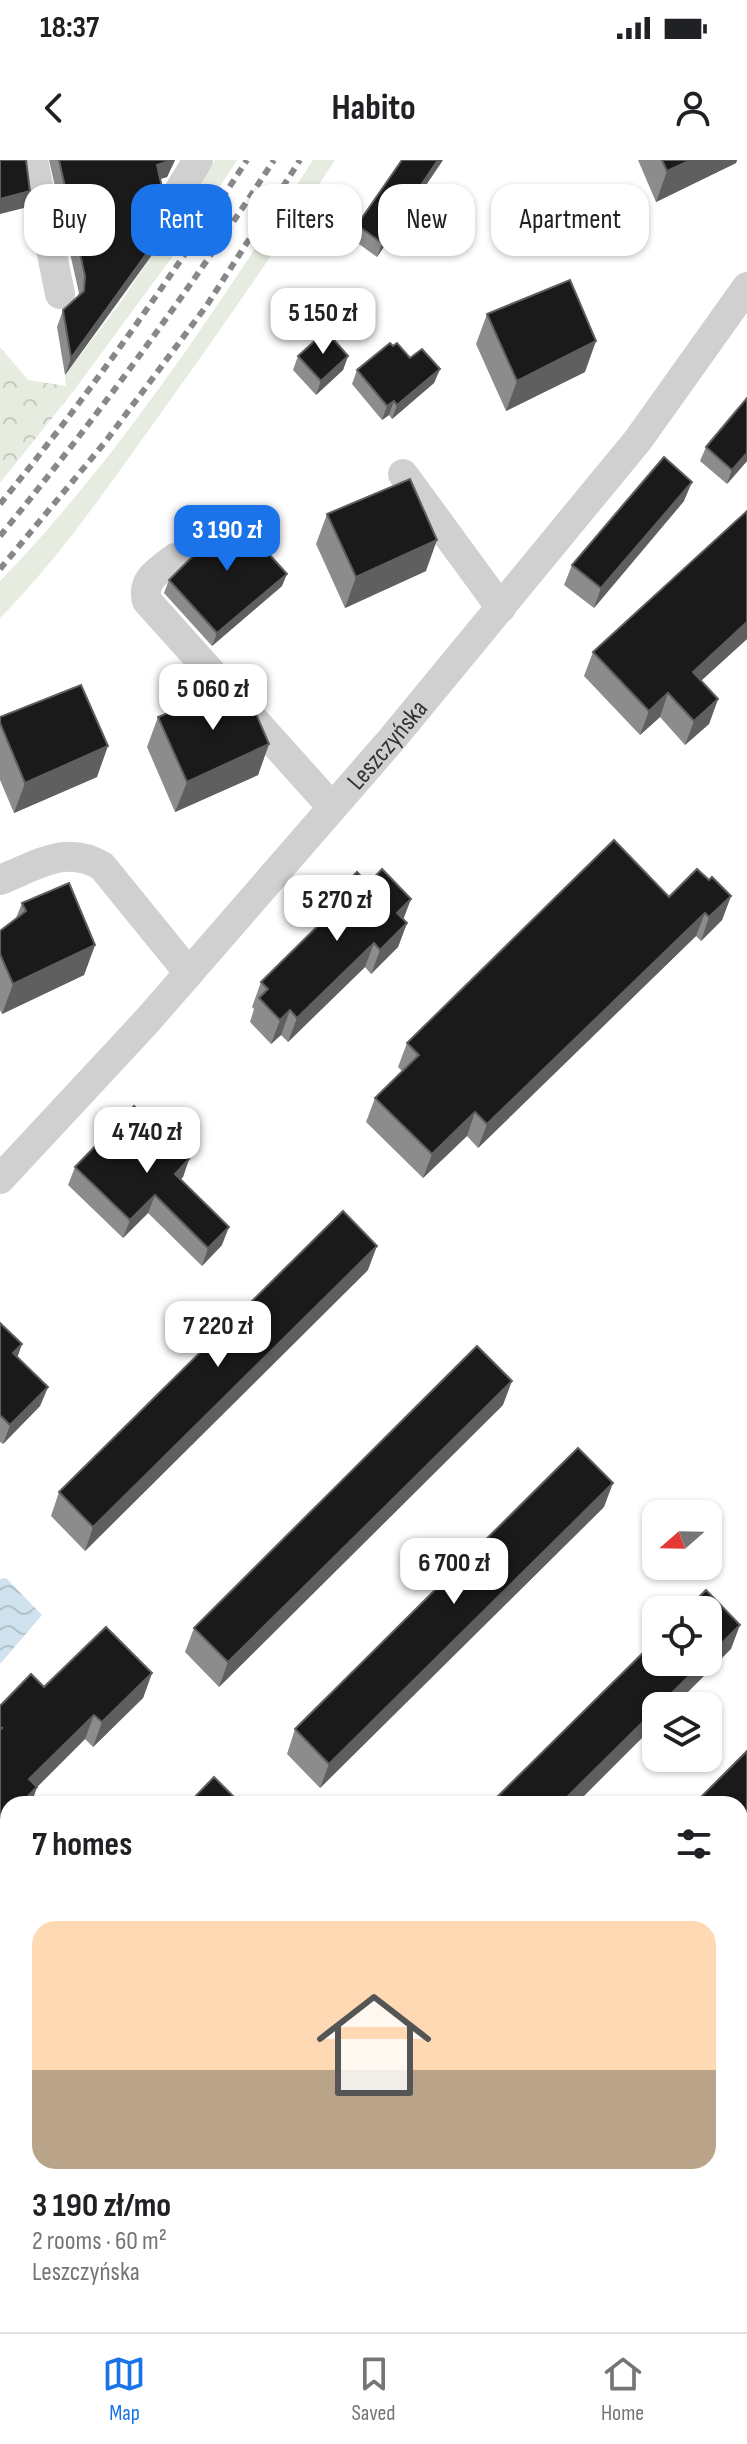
<!DOCTYPE html>
<meta charset="utf-8">
<style>
body{margin:0;font-family:"Sofia Sans Condensed",sans-serif;background:#f2f2f2;color:#202124;height:100vh;display:flex;flex-direction:column;font-size:30px;white-space:nowrap}
*{box-sizing:border-box;margin:0}
p{font-size:26px;color:#757577}
.icon{flex:none;width:44px;height:44px;fill:none;stroke:currentColor;stroke-width:2;stroke-linecap:round;stroke-linejoin:round}
.map{position:relative;flex:1;overflow:hidden}
.details{position:absolute;left:0px;top:1636px;width:748px;height:536px;display:flex;flex-direction:column;background:#fff;border-radius:24px 24px 0 0;box-shadow:0 2px 6px #0004}
.details>*{flex:none}
.guide{position:absolute;left:24px;top:24px;width:700px;height:72px;display:flex;gap:16px}
.needle{width:52px;rotate:250deg}
.tools{position:absolute;left:642px;top:1340px;display:grid;gap:16px}
.tools a{display:grid;place-items:center;width:80px;height:80px;border-radius:16px;background:#fff;box-shadow:0 2px 6px #0004;font-size:40px}
.price{position:absolute;translate:-50% -68px;padding:0 18px;border-radius:16px;background:#fff;color:#222;font-size:26px;line-height:52px;filter:drop-shadow(0 2px 4px #0008)}
.price::after{content:'';position:absolute;left:50%;top:48px;width:24px;height:18px;margin-left:-12px;background:inherit;clip-path:polygon(0 0,100% 0,50% 100%)}
.price.active{background:#1a73e8;color:#fff}
ul{padding:0;list-style:none}
li{display:grid;align-content:center;gap:16px;height:424px;padding:0 32px}
li+li{border-top:2px solid #e0e0e0}
li span{display:grid;place-items:center;height:248px;border-radius:24px;color:#555}
li>.icon{margin-inline-start:auto}
span .icon{width:144px;height:144px;fill:#fffc;stroke-width:1}
li b{font-size:34px}
h2{display:flex;justify-content:space-between;align-items:center;height:96px;padding:0 32px;font-size:34px}
.tag{padding:0 28px;border-radius:24px;background:#fff;box-shadow:0 2px 6px #0004;font-size:28px;line-height:72px}
.tag.active{background:#1a73e8;color:#fff}
.status{display:flex;justify-content:space-between;align-items:center;height:56px;padding:0 40px;background:#fff;direction:ltr}
.status svg{height:22px;fill:currentColor}
header{display:flex;justify-content:space-between;align-items:center;height:104px;padding:0 32px;background:#fff;font-size:36px;font-weight:700}
.tabs{display:flex;justify-content:space-around;align-items:center;height:112px;border-top:2px solid #e0e0e0;background:#fff;font-size:22px;color:#757577}
.tabs a{display:grid;justify-items:center;gap:4px}
.tabs .active{color:#1a73e8}
.map>svg:first-child{display:block}
.grass{fill:#e6ecdf}
.forest{fill:url(#forest-crowns)}
.water{fill:url(#water-waves)}
.lines{fill:none;stroke-linecap:round;stroke-linejoin:round}
.minor{stroke:#d0d0d0;stroke-width:30}
.rail{stroke:#888;stroke-width:6;stroke-dasharray:8 6;stroke-linecap:butt}
.wall{fill:#8c8c8c}
.shaded-wall{fill:#5f5f5f}
.building{fill:#1a1a1a;stroke:#5f5f5f;stroke-width:2}
.labels{text-anchor:middle;stroke-width:8;stroke-linejoin:round;paint-order:stroke}
.street-label{font-size:26px;fill:#333;stroke:#fff}
</style>
<div class="status"><b>18:37</b><svg viewBox="0 0 49 12"><path d="M0 12V9h3v3zM5 12V6h3v6zM10 12V3h3v9zM15 12V0h3v12zM26 1h20v11H26zM47 4h2v5h-2z"/></svg></div>
<header><svg class="icon" aria-label="back" viewBox="0 0 24 24"><path d="M15 5l-7 7 7 7"/></svg>Habito<svg class="icon" aria-label="person" viewBox="0 0 24 24"><circle cx="12" cy="8" r="4"/><path d="M4 21q1-7 8-7t8 7"/></svg></header>
<div class="map">
<svg width="747" height="2172" viewBox="0 0 747 2172">
<defs>
<pattern id="forest-crowns" width="20" height="18" patternUnits="userSpaceOnUse" patternTransform="scale(2)"><rect width="20" height="18" fill="#e6ecdf"/><path d="M2 6a3 3 0 1 1 6 0M12 15a3 3 0 1 1 6 0" fill="none" stroke="#c6cbc0"/></pattern>
<pattern id="water-waves" width="16" height="10" patternUnits="userSpaceOnUse" patternTransform="scale(2)"><rect width="16" height="10" fill="#cfe2ee"/><path d="M0 5q4-4 8 0t8 0" fill="none" stroke="#b2c2cd"/></pattern>
</defs>
<rect width="100%" height="100%" fill="#fff"/>
<g class="grass">
<path d="M215,0H237L189,74L72,233L66,226L65,215L121,142Z"/>
<path d="M313,0H335C275,92 212,182 148,271C102,335 56,402 0,458V421C122,295 218,146 313,0Z"/>
</g>
<path class="forest" d="M0,187L28,220L66,226L72,233L0,323Z"/>
<path class="water" d="M6,1418L42,1455L0,1504V1419Z"/>
<g class="lines">
<g class="minor">
<path d="M33,0L60,134"/>
<path d="M173,41L198,0"/>
<path d="M403,314L501,448"/>
<path d="M175,398C160,410 141,419 147,441L332,647"/>
<path d="M0,720C36,706 65,684 102,706L189,813"/>
<path id="s1" d="M0,1019L147,861L392,579L638,280L747,127"/>
<path d="M0,1993L8,2001"/>
<path d="M0,2149L5,2144"/>
<path d="M166,2164L174,2172"/>
</g>
<g class="rail">
<path d="M0,344C90,234 170,119 247,0"/>
<path d="M0,376C99,255 189,131 274,0"/>
<path d="M0,409L106,281L207,145L300,0"/>
</g>
</g>
<g class="wall">
<path d="M49,0H175L167,17L160,19L163,32L176,53L170,70L65,215L57,167L63,150L78,136L79,133Z"/>
<path d="M443,0L377,97L352,79L357,65Z"/>
<path d="M638,0H737L736,3L656,42Z"/>
<path d="M487,154L585,212L506,251L476,184Z"/>
<path d="M393,186L410,198L440,209L434,223L392,259L389,255L382,260L352,224L357,210Z"/>
<path d="M298,196H348L343,210L316,235L293,210Z"/>
<path d="M747,238V301L727,324L700,301L706,287Z"/>
<path d="M684,341L594,448L564,425L572,405Z"/>
<path d="M747,351V479L701,521L718,539L709,564L685,585L660,557L640,575L584,516L593,492Z"/>
<path d="M327,354L426,411L345,448L316,384Z"/>
<path d="M200,378L282,426L212,486L164,433L169,420L196,392L195,391Z"/>
<path d="M0,557L97,617L14,653L0,620Z"/>
<path d="M158,557L269,584L258,615L175,652L147,587Z"/>
<path d="M709,720L731,736L722,760L701,781L696,776L478,988L467,976L423,1018L366,962L375,938L402,911L398,907L407,883L669,737Z"/>
<path d="M330,739L403,759L407,763L398,787L371,814L365,807L288,882L281,875L271,884L250,862L254,849L252,847L261,822L321,763Z"/>
<path d="M22,743L95,785L84,815L2,854L0,850V771L16,758Z"/>
<path d="M189,999L183,1017L180,1020L222,1085L202,1106L148,1053L123,1078L68,1025L75,1007Z"/>
<path d="M368,1110L85,1391L51,1356L59,1332Z"/>
<path d="M0,1163L22,1184L17,1197L48,1227L40,1246L3,1284L0,1282Z"/>
<path d="M503,1245L219,1527L185,1492L194,1468Z"/>
<path d="M604,1347L320,1628L287,1594L295,1569Z"/>
<path d="M152,1513L143,1538L93,1587L85,1579L37,1627L31,1644H8V1671L0,1679V1546L44,1527Z"/>
<path d="M8,1822V1857L0,1849V1842Z"/>
<path d="M747,2033V2059L740,2052Z"/>
<path d="M0,2040L8,2048V2128L0,2127Z"/>
<path d="M39,2164H140L148,2172H47Z"/>
</g>
<g class="shaded-wall">
<path d="M172,0H175L167,17L151,22L157,5Z"/>
<path d="M438,0H443L377,97L382,83Z"/>
<path d="M691,0H737L736,3L656,42L667,11Z"/>
<path d="M30,31L24,48L0,54V39Z"/>
<path d="M176,53L170,70L65,215L71,198Z"/>
<path d="M596,181L585,212L506,251L517,221Z"/>
<path d="M348,196L343,210L316,235L321,221Z"/>
<path d="M440,209L434,223L392,259L397,245Z"/>
<path d="M394,241L389,255L382,260L387,246Z"/>
<path d="M747,293V301L727,324L732,310Z"/>
<path d="M692,322L684,341L594,448L601,428Z"/>
<path d="M437,380L426,411L345,448L356,417Z"/>
<path d="M287,414L282,426L212,486L217,473Z"/>
<path d="M747,462V479L684,536L693,512Z"/>
<path d="M668,533L660,557L640,575L649,551Z"/>
<path d="M718,539L709,564L685,585L694,561Z"/>
<path d="M269,584L258,615L175,652L187,622Z"/>
<path d="M108,586L97,617L14,653L25,623Z"/>
<path d="M731,736L722,760L701,781L709,757Z"/>
<path d="M411,739L402,763L397,753Z"/>
<path d="M705,753L696,776L478,988L487,964Z"/>
<path d="M407,763L398,787L371,814L380,790Z"/>
<path d="M374,783L365,807L288,882L297,858Z"/>
<path d="M95,785L84,815L2,854L13,824Z"/>
<path d="M290,850L281,875L271,884L280,860Z"/>
<path d="M475,952L467,976L423,1018L432,994Z"/>
<path d="M189,999L183,1017L168,1032L175,1014Z"/>
<path d="M155,1035L148,1053L123,1078L130,1060Z"/>
<path d="M229,1067L222,1085L202,1106L208,1088Z"/>
<path d="M377,1086L368,1110L85,1391L93,1367Z"/>
<path d="M22,1184L15,1204L13,1193Z"/>
<path d="M512,1221L503,1245L219,1527L228,1502Z"/>
<path d="M48,1227L40,1246L3,1284L10,1265Z"/>
<path d="M613,1323L604,1347L320,1628L329,1604Z"/>
<path d="M740,1465L731,1489L674,1546H659L703,1502H708V1497Z"/>
<path d="M152,1513L143,1538L93,1587L102,1562Z"/>
<path d="M656,1549V1564L576,1644H560Z"/>
<path d="M94,1555L85,1579L20,1644L29,1619Z"/>
<path d="M37,1627L31,1644H20Z"/>
<path d="M8,1656V1671L0,1679V1663Z"/>
<path d="M747,1660V1676L740,1683V1667Z"/>
<path d="M747,1930V1945L740,1952V1937Z"/>
<path d="M8,2107L1,2127H0V2111Z"/>
<path d="M621,2164H636L628,2172H613Z"/>
</g>
<g class="building">
<path d="M0,0H26L30,31L0,39Z"/>
<path d="M59,0H172L157,5L163,32L176,53L71,198L63,150L84,131L85,116Z"/>
<path d="M402,0H438L382,83L357,65Z"/>
<path d="M662,0H691L667,11Z"/>
<path d="M570,120L596,181L517,221L487,154Z"/>
<path d="M326,171L348,196L321,221L298,196Z"/>
<path d="M390,183L393,186L397,183L410,198L422,189L440,209L397,245L394,241L387,246L357,210Z"/>
<path d="M747,238V293L732,310L706,287Z"/>
<path d="M664,297L692,322L601,428L572,405Z"/>
<path d="M410,319L437,380L356,417L327,354Z"/>
<path d="M747,351V462L693,512L718,539L694,561L668,533L649,551L593,492Z"/>
<path d="M231,352L287,414L217,473L169,420L205,384L200,378Z"/>
<path d="M81,525L108,586L25,623L0,563V557Z"/>
<path d="M237,526L250,540L269,584L187,622L158,557Z"/>
<path d="M614,680L669,737L697,709L709,720L712,717L731,736L709,757L705,753L487,964L475,952L432,994L375,938L419,895L407,883Z"/>
<path d="M382,709L411,739L397,753L407,763L380,790L374,783L297,858L290,850L280,860L259,838L268,829L261,822L338,746L330,739L357,712L368,724Z"/>
<path d="M69,723L95,785L13,824L0,794V771L26,751L22,743Z"/>
<path d="M134,946L189,999L175,1014L229,1067L208,1088L155,1035L130,1060L75,1007Z"/>
<path d="M343,1051L377,1086L93,1367L59,1332Z"/>
<path d="M0,1163L22,1184L13,1193L48,1227L10,1265L0,1255Z"/>
<path d="M477,1186L512,1221L228,1502L194,1468Z"/>
<path d="M578,1288L613,1323L329,1604L295,1569Z"/>
<path d="M706,1430L740,1465L708,1497V1450H686Z"/>
<path d="M106,1467L152,1513L102,1562L94,1555L29,1619L37,1627L20,1644H8V1656L0,1663V1570L2,1568L0,1567V1546L31,1514L44,1527Z"/>
<path d="M656,1480V1502H703L659,1546H656V1549L560,1644H490Z"/>
<path d="M747,1591V1660L740,1667V1644H694Z"/>
<path d="M214,1617L238,1641L235,1644H188Z"/>
<path d="M747,1861V1930L740,1937V1867Z"/>
<path d="M0,2040L8,2048V2107L0,2111Z"/>
<path d="M747,2138V2172H704L710,2166L714,2171L721,2164H740V2145Z"/>
<path d="M66,2164H140L148,2172H73Z"/>
<path d="M570,2164H621L613,2172H562Z"/>
</g>
<g class="labels">
<g class="street-label">
<text dy="9" stroke="none"><textPath href="#s1" startOffset="582">Leszczyńska</textPath></text>
</g>
</g>
</svg>
<div class="tools">
<a><svg class="needle" viewBox="-14 -14 28 28"><path d="M0-13l5 13h-10z" fill="#e53935"/><path d="M0 13l5-13h-10z" fill="#757577"/></svg></a>
<a><svg class="icon" aria-label="locate" viewBox="0 0 24 24"><circle cx="12" cy="12" r="6"/><path d="M12 2v4M12 18v4M2 12h4M18 12h4"/></svg></a>
<a><svg class="icon" aria-label="layers" viewBox="0 0 24 24"><path d="M12 4l9 5-9 5-9-5zM3 14l9 5 9-5"/></svg></a>
</div>
<b class="price" style="left:323px;top:196px">5 150 zł</b>
<b class="price active" style="left:227px;top:413px">3 190 zł</b>
<b class="price" style="left:213px;top:572px">5 060 zł</b>
<b class="price" style="left:337px;top:783px">5 270 zł</b>
<b class="price" style="left:147px;top:1015px">4 740 zł</b>
<b class="price" style="left:218px;top:1209px">7 220 zł</b>
<b class="price" style="left:454px;top:1446px">6 700 zł</b>
<div class="guide">
<a class="tag">Buy</a>
<a class="tag active">Rent</a>
<a class="tag">Filters</a>
<a class="tag">New</a>
<a class="tag">Apartment</a>
</div>
<section class="details">
<h2>7 homes<svg class="icon" aria-label="filters" viewBox="0 0 24 24"><path d="M4 7h16M4 17h16"/><circle cx="9" cy="7" r="2"/><circle cx="15" cy="17" r="2"/></svg></h2>
<ul>
<li><span style="background:linear-gradient(#ffd9b3 60%,#b9a48a 0)"><svg class="icon" aria-label="home" viewBox="0 0 24 24"><path d="M3 11l9-7 9 7M6 9v11h12V9"/></svg></span><div><b>3 190 zł/mo</b><p>2 rooms · 60 m²</p><p>Leszczyńska</p></div></li>
</ul>
</section>
</div>
<nav class="tabs">
<a class="active"><svg class="icon" aria-label="map" viewBox="0 0 24 24"><path d="M3 6l6-2 6 2 6-2v14l-6 2-6-2-6 2zM9 4v14M15 6v14"/></svg>Map</a>
<a><svg class="icon" aria-label="saved" viewBox="0 0 24 24"><path d="M7 4h10v16l-5-4-5 4z"/></svg>Saved</a>
<a><svg class="icon" aria-label="home" viewBox="0 0 24 24"><path d="M3 11l9-7 9 7M6 9v11h12V9"/></svg>Home</a>
</nav>
